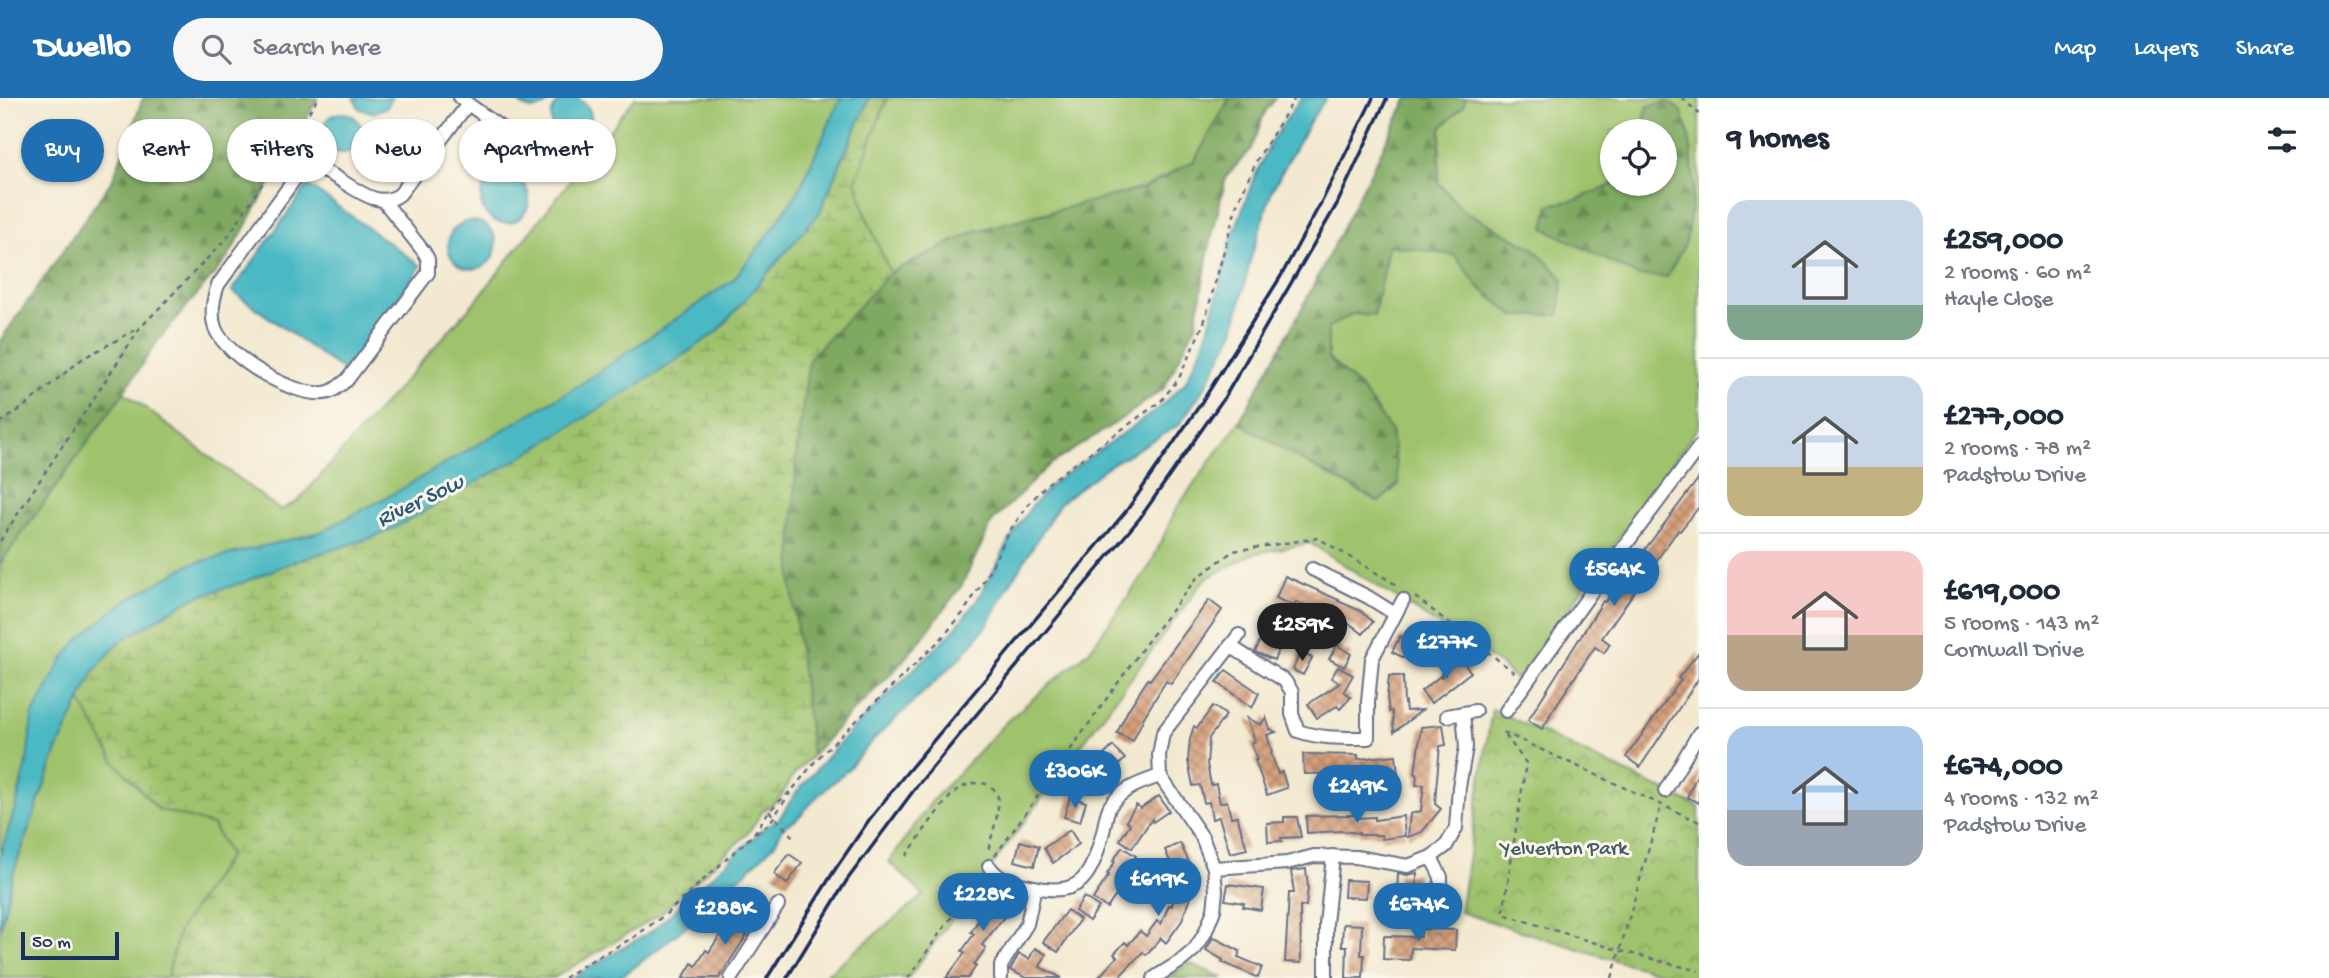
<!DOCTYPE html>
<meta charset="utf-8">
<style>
body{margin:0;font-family:"Gochi Hand",sans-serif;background:#f6f6f7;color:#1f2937;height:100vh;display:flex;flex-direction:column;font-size:26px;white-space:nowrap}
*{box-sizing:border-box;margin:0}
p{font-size:23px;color:#747a83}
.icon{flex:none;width:38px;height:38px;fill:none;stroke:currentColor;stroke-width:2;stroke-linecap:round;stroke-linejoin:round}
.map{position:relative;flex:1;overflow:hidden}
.drawer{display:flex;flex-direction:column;background:#fff;width:630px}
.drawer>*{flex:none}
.top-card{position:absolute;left:21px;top:21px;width:665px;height:63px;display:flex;gap:14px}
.controls{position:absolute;left:1600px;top:21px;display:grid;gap:14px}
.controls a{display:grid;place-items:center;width:77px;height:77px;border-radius:50%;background:#fff;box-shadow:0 2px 5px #0004;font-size:35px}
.scale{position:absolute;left:21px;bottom:18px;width:98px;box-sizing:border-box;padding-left:7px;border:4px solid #1b2f5e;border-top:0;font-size:19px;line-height:24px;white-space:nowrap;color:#1b2f5e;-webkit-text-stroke:5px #fbf7ec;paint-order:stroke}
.price{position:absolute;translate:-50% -60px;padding:0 16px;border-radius:24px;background:#1f6fb2;color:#fff;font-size:23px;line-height:46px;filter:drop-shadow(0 2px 4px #0008)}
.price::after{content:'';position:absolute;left:50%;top:42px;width:21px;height:16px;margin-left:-10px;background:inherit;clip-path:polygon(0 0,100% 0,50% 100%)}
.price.current{background:#222;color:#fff}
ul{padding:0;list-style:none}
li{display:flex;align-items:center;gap:21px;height:175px;padding:0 28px}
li+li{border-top:2px solid #e0e1e3}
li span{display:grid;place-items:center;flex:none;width:196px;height:140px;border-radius:21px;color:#555}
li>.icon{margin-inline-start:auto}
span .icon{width:84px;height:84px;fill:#fffc;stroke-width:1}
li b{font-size:30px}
h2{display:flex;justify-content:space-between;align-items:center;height:84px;padding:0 28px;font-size:30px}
.chip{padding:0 24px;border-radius:32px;background:#fff;box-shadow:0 2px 5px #0004;font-size:24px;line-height:63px}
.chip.current{background:#1f6fb2;color:#fff}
header{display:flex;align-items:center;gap:42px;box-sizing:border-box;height:98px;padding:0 35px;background:#1f6fb2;color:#fff}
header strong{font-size:33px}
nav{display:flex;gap:38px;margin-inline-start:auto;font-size:24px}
.search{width:490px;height:63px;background:#f6f6f7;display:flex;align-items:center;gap:18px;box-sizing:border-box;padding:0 24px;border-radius:38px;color:#747a83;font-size:26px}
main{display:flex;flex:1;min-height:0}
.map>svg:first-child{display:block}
.grass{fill:#9fc36c;stroke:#5d7965;stroke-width:2;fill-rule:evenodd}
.forest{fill:url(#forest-firs);stroke:#4d6c5f;stroke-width:2}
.wetland{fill:url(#wetland-marsh);stroke:#5d7965;stroke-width:2}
.park{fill:url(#park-crowns);stroke:#5d7965;stroke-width:2}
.water{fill:#4bb9c3;stroke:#337490;stroke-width:2}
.building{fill:url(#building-cross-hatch)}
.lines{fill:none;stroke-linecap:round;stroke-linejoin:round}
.minor-casing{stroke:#677086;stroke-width:16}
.path{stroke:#677086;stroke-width:2.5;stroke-dasharray:5 5;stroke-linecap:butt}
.minor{stroke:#fff;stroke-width:12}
.rail{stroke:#1b2f5e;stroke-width:3.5}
.path-bridge{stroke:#677086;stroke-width:2.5;stroke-dasharray:5 5;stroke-linecap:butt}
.labels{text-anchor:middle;stroke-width:6;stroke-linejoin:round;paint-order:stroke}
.park-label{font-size:21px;fill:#435b62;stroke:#fbf7ec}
.water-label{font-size:23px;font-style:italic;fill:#29587c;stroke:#fbf7ec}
</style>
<header>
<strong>Dwello</strong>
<div class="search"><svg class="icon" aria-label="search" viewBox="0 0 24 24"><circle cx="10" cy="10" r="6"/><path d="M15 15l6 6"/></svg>Search here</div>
<nav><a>Map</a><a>Layers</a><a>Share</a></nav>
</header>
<main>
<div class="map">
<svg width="1699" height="880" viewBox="0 0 1699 880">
<defs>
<pattern id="forest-firs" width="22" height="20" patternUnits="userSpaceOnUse" patternTransform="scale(1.75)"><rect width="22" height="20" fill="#7fa960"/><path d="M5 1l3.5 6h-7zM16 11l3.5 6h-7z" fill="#678a52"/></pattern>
<pattern id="wetland-marsh" width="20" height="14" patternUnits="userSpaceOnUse" patternTransform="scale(1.75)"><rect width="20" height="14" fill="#9fc36c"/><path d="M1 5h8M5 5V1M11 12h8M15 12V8" fill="none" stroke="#819f5c"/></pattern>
<pattern id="park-crowns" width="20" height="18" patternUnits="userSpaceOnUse" patternTransform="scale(1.75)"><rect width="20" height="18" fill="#9fc36c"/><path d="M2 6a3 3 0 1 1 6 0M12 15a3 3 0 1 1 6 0" fill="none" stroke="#819f5c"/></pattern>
<pattern id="building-cross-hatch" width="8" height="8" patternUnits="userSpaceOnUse" patternTransform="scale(1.75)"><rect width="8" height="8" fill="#d6a07c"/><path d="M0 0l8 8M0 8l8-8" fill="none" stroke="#ad8369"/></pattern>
</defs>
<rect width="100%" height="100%" fill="#fbf7ec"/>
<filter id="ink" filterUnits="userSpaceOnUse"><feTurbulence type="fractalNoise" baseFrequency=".0143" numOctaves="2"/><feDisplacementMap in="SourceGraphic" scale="14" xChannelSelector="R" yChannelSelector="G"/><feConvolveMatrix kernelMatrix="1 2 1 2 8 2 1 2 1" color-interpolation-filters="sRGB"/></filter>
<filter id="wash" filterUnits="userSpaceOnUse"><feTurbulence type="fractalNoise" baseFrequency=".00686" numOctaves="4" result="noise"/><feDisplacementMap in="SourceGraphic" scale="28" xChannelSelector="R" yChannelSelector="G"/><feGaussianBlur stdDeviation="1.57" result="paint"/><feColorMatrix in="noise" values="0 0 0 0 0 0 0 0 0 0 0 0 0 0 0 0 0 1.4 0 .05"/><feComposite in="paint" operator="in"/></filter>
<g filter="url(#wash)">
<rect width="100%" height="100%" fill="#f3e9d0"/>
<g class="grass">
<path d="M635,0H841L799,92L772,132L733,182L578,288L391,397L321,434L191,466L122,505L26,664L17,704L0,758V466L124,294L280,412L298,403L479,199Z"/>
<path d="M887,0H1230L1194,63L1144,90L975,133L890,175L866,118L856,82Z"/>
<path d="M1466,0H1699V328L1517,583L1502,568L1310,445L1252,456L1205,481L908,880H825L828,875L924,797L889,764L932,703L1007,623L1089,553L1151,466L1176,411L1239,324L1299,361L1378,403L1363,293L1328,260V229L1352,216L1383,179L1388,146L1454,157L1480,190L1495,130L1461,111L1438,84L1441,30L1463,8ZM1612,33H1664V86H1612Z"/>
<path d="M80,602L158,711L213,727L229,757L179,833L167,880H0V833L12,779L57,652Z"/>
<path d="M1189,865L1223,880H1168Z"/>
</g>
<g class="forest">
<path d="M143,0H318L227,161L159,241L124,294L0,466V243L113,81Z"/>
<path d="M1230,0H1276L1265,14L1251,51L1226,79L1208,155L1196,227L1164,290L1126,318L1048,368L992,424L962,487L924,538L895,572L843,623L812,658L791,483L796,356L809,261L890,175L975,133L1144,90L1194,63Z"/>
<path d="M1408,0H1466L1463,8L1441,30L1438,84L1461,111L1533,150L1563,180L1559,217L1514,218L1480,190L1454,157L1388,147L1374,218L1352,216L1328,230V260L1363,293L1391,333L1399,386L1379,404L1299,361L1239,324L1300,214Z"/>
<path d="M1668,3L1682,14L1687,29L1691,50L1694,90L1686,144L1667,179L1638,178L1544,130L1549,107L1578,101L1614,86H1664V33H1641L1648,8Z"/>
</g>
<path class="wetland" d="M869,0H887L856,82L866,118L890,175L809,261L796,356L791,483L812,658L795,675L780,700L762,714L748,735L659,817L554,880H167L179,833L229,757L213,727L158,711L114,663L80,602L94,573L120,543L193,500L244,484L293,464L374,439L656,276L718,233L819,115Z"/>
<path class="park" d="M1492,611L1699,709V880H1682L1618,863L1460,814Z"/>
<g class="water">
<path d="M353,0H392L387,9L374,15L360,11Z"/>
<path d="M515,0H552C542,15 526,15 515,0Z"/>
<path d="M841,0H869L819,115L718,233L656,276L518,361L392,431L374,439L293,464L244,484L193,500L120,543L94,573L57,652L12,778L0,833V758L17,704L27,664L32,618L62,562L79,541L122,505L191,466L321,434L391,397L578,288L733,182L772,132L799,92Z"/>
<path d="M1301,0H1326L1309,25L1272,92L1250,163L1234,233L1206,287L1179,327L1107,369L1060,405L1008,489L988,526L962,558L872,643L847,672L818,698L796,722L784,728L774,747L702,816L631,872L617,880H572L653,832L763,731L779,721L795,696L843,641L955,531L979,499L1015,433L1031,409L1053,385L1159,310L1185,285L1200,254L1209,229L1231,143L1252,85L1271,44Z"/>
<circle cx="571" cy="20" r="20"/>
<circle cx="342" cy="35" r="20"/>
<circle cx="505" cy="101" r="24"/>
<path d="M308,87L421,168L345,274L232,193Z"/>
<circle cx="472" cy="147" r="24"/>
</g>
<g id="blocks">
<g class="building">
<path d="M1699,380V409L1680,433L1678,432L1602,540L1610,546L1604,555L1595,549L1549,618L1550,619L1542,631L1528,622L1603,503L1605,504Z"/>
<path d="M1285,478L1339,502L1338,503L1361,513L1373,524L1363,536L1353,528L1332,518L1296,504L1294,508L1276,500Z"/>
<path d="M1209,502L1222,512L1171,586L1166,583L1144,619L1133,643L1117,635L1128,612L1148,581L1150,582Z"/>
<path d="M1270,522L1289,530L1274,562L1255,554Z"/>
<path d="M1400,538L1432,551L1423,569L1392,554Z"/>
<path d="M1337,547L1351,556L1344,569L1329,561Z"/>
<path d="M1300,554L1312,560L1303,577L1293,572Z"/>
<path d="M1699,554V580L1640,669L1626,659L1681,582L1678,580Z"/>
<path d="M1460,561L1471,574L1431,605L1421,593L1439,579H1443L1440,578Z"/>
<path d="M1338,569L1353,577L1344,593L1351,599L1340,611L1337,608L1317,620L1308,606L1340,585L1331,580Z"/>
<path d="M1226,572L1259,595L1252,610L1217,584Z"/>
<path d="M1389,578H1403L1404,607L1405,605L1406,613L1422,612L1394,634L1392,613L1389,614L1387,599Z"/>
<path d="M1213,608L1226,617L1209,640L1207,666L1211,687L1216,686L1220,705L1227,703L1231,719L1237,718L1247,751L1230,755L1219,719L1212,721L1209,704L1204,705L1200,687L1193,688L1188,663L1190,641L1194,628L1197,630Z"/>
<path d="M1266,619L1270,631L1276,634L1267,637L1272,654L1271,655L1278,676L1282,674L1287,690L1267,697L1255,662H1257L1251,645L1255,643L1247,620L1261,627Z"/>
<path d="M1443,627L1446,647L1440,648L1436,691L1435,706L1441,711L1422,734L1408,739L1410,716L1421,713L1424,687H1416L1417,676H1415L1421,629Z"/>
<path d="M1113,648L1125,661L1089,695L1078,683Z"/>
<path d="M1303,656L1358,657V661L1396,657L1398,677L1380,679V677L1361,679L1360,675L1304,676Z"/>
<path d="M1699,673V705L1687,699Z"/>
<path d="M1159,698L1169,713L1153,724L1152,721L1132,750L1120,742L1130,726L1126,723L1136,707L1141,710Z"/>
<path d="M1070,699L1086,704L1080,724L1064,719Z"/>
<path d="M1356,717V720L1375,719V722L1403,718L1405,738L1382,741L1381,737H1359V735L1341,733L1307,735L1306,718Z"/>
<path d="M1284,719H1297L1301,739L1281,740L1282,743L1268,744L1267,725L1284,724Z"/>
<path d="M1070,732L1079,746L1053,765L1044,750Z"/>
<path d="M1020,743L1039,748L1034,768L1015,763Z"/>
<path d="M1180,745L1188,762L1193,790L1190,802L1181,824L1166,845L1161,840L1146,857L1143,854L1118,880H1098L1117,859L1114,856L1125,844L1128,847L1140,833L1146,838L1157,823L1161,826L1169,807L1172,808L1176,788L1172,768L1165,752Z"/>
<path d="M1122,749L1136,758L1125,775L1130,778L1107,810L1093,801L1109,777L1107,776L1115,764L1113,763Z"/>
<path d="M789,756L802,765L787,786L774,776Z"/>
<path d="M1306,771L1308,789L1306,808H1300L1301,865L1285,864L1289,795H1294L1291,773Z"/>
<path d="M1398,775L1407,777L1417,775L1416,817L1396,816Z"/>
<path d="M1345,782L1367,783L1366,800L1344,799Z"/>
<path d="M1228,786L1264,791L1261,812L1243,809L1244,805L1225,802Z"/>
<path d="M1002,790L1019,800L982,847L986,850L974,867L976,868L968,880H946L965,855L962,853L974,836L971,834L981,818Z"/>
<path d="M1084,799L1099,809L1089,823L1075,813Z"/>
<path d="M751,804L763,812L719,880H683L692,865L696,868L706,852L709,854L730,822L737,826Z"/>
<path d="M1067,812L1080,821L1058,854L1043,844Z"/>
<path d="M1343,826L1362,827L1361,857H1364L1363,880H1346L1347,848H1342Z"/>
<path d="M1421,831L1456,832L1455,852L1411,850L1410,862L1383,861L1384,838L1421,839Z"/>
<path d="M1213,839L1240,853L1238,859L1262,869L1258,880L1222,864L1223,862L1206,852Z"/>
<path d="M1035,850L1046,856L1040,869L1062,880H1026L1010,872L1019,856L1029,861Z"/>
</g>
</g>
</g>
<g filter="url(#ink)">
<use href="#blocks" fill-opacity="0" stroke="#677086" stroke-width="2"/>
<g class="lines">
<defs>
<g id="minor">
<path d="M460,0L519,43"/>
<path d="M383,102L424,154L428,161V175L347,282C341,286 336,292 329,294C298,303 226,259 215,230C210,215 213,201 218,187L304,68C312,70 322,72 330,76C350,86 378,114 400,96L468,6"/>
<path d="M1312,471L1368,499L1395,516"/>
<path d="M1230,548L1285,583L1292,594V616L1298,633C1321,641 1344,640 1368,640V604L1372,561L1403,502"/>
<path d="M1506,613L1618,457L1699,349"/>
<path d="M1447,618L1475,613"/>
<path d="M1665,693L1699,635"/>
<path d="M1431,759L1441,779L1440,817"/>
<path d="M989,768C1000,784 1013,784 1030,788C1082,801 1091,778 1103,734C1105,726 1106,715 1110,708C1121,691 1142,684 1160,678"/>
<path d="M1214,770L1287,765L1314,758L1356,759L1408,768L1431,759L1446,748L1456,730L1459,689L1466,649L1463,615"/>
<path d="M731,880L778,807"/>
<path d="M1001,880V868L1027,826L1035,789"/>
<path d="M1154,880L1181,863L1195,851L1205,835L1214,812L1216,793L1214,770L1202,739L1160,678L1159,657L1163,635L1239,537"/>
<path d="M1326,880V826L1333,758"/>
</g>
</defs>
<use href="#minor" class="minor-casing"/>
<g class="path">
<path d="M1682,0L1699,16"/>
<path d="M0,325L22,310L82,261L137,231"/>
<path d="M0,443L140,230L227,140L318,0"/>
<path d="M1415,499L1518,577"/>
<path d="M1699,724L1503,634L1526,665L1503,816L1621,853L1699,873"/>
<path d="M756,735L769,726L790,695"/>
<path d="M906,758C921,738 938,710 955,694C963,687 976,683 986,686C993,689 998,694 998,702C999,720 991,737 988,754"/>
<path d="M995,758L1149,541L1196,481L1233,453L1318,440L1400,489"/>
<path d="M564,880L587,865L634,839L666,816L753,737L769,713L793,691L817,661L941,541L963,515L985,481L1009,434L1027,408L1047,386L1161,303L1179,280L1204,225L1237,106L1257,62L1295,0"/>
<path d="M908,880L981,778"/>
<path d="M1612,880L1661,708"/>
</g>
<use href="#minor" class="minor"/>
<g class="rail">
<path d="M767,880L836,770L869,722L903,679L1127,412L1202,304L1281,178L1323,101L1373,0"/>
<path d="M787,880L847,782L917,688L1140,420L1226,297L1337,106L1387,0"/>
</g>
<path class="path-bridge" d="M769,713L793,739"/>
</g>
</g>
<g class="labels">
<g class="park-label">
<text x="1564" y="756">Yelverton Park</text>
</g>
<g class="water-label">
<text transform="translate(419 401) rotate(-26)" y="8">River Sow</text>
</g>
</g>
</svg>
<div class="controls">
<a><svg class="icon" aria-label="locate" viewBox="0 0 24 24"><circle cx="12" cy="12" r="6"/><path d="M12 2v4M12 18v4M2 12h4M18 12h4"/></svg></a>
</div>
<div class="scale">50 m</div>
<b class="price" style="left:1614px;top:510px">£564K</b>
<b class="price current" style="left:1302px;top:565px">£259K</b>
<b class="price" style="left:1446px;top:583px">£277K</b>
<b class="price" style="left:1075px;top:712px">£306K</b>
<b class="price" style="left:1357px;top:727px">£249K</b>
<b class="price" style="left:1158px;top:820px">£619K</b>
<b class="price" style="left:983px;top:835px">£228K</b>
<b class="price" style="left:1418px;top:845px">£674K</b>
<b class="price" style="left:725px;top:849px">£288K</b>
<div class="top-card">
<a class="chip current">Buy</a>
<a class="chip">Rent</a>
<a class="chip">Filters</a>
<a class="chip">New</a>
<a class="chip">Apartment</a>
</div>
</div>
<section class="drawer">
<h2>9 homes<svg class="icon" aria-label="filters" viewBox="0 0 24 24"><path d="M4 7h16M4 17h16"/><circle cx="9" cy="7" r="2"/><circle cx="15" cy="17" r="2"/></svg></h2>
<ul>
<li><span style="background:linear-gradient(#c9d6e8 75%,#7fa58c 0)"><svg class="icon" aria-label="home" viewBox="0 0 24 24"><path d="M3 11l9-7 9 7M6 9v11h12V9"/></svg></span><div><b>£259,000</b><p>2 rooms · 60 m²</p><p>Hayle Close</p></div></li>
<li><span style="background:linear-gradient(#c9d6e8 65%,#c2b280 0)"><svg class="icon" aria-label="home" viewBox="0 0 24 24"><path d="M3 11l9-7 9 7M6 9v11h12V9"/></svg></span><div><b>£277,000</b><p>2 rooms · 78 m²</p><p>Padstow Drive</p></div></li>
<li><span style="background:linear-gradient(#f6c9c9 60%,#b9a48a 0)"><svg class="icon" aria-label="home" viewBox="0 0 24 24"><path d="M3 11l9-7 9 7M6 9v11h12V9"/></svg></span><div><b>£619,000</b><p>5 rooms · 143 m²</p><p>Cornwall Drive</p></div></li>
<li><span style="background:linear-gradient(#a9c7e8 60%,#9aa5b1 0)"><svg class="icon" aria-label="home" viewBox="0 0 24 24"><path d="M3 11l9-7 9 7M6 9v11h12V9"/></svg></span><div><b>£674,000</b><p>4 rooms · 132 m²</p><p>Padstow Drive</p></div></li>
</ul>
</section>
</main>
